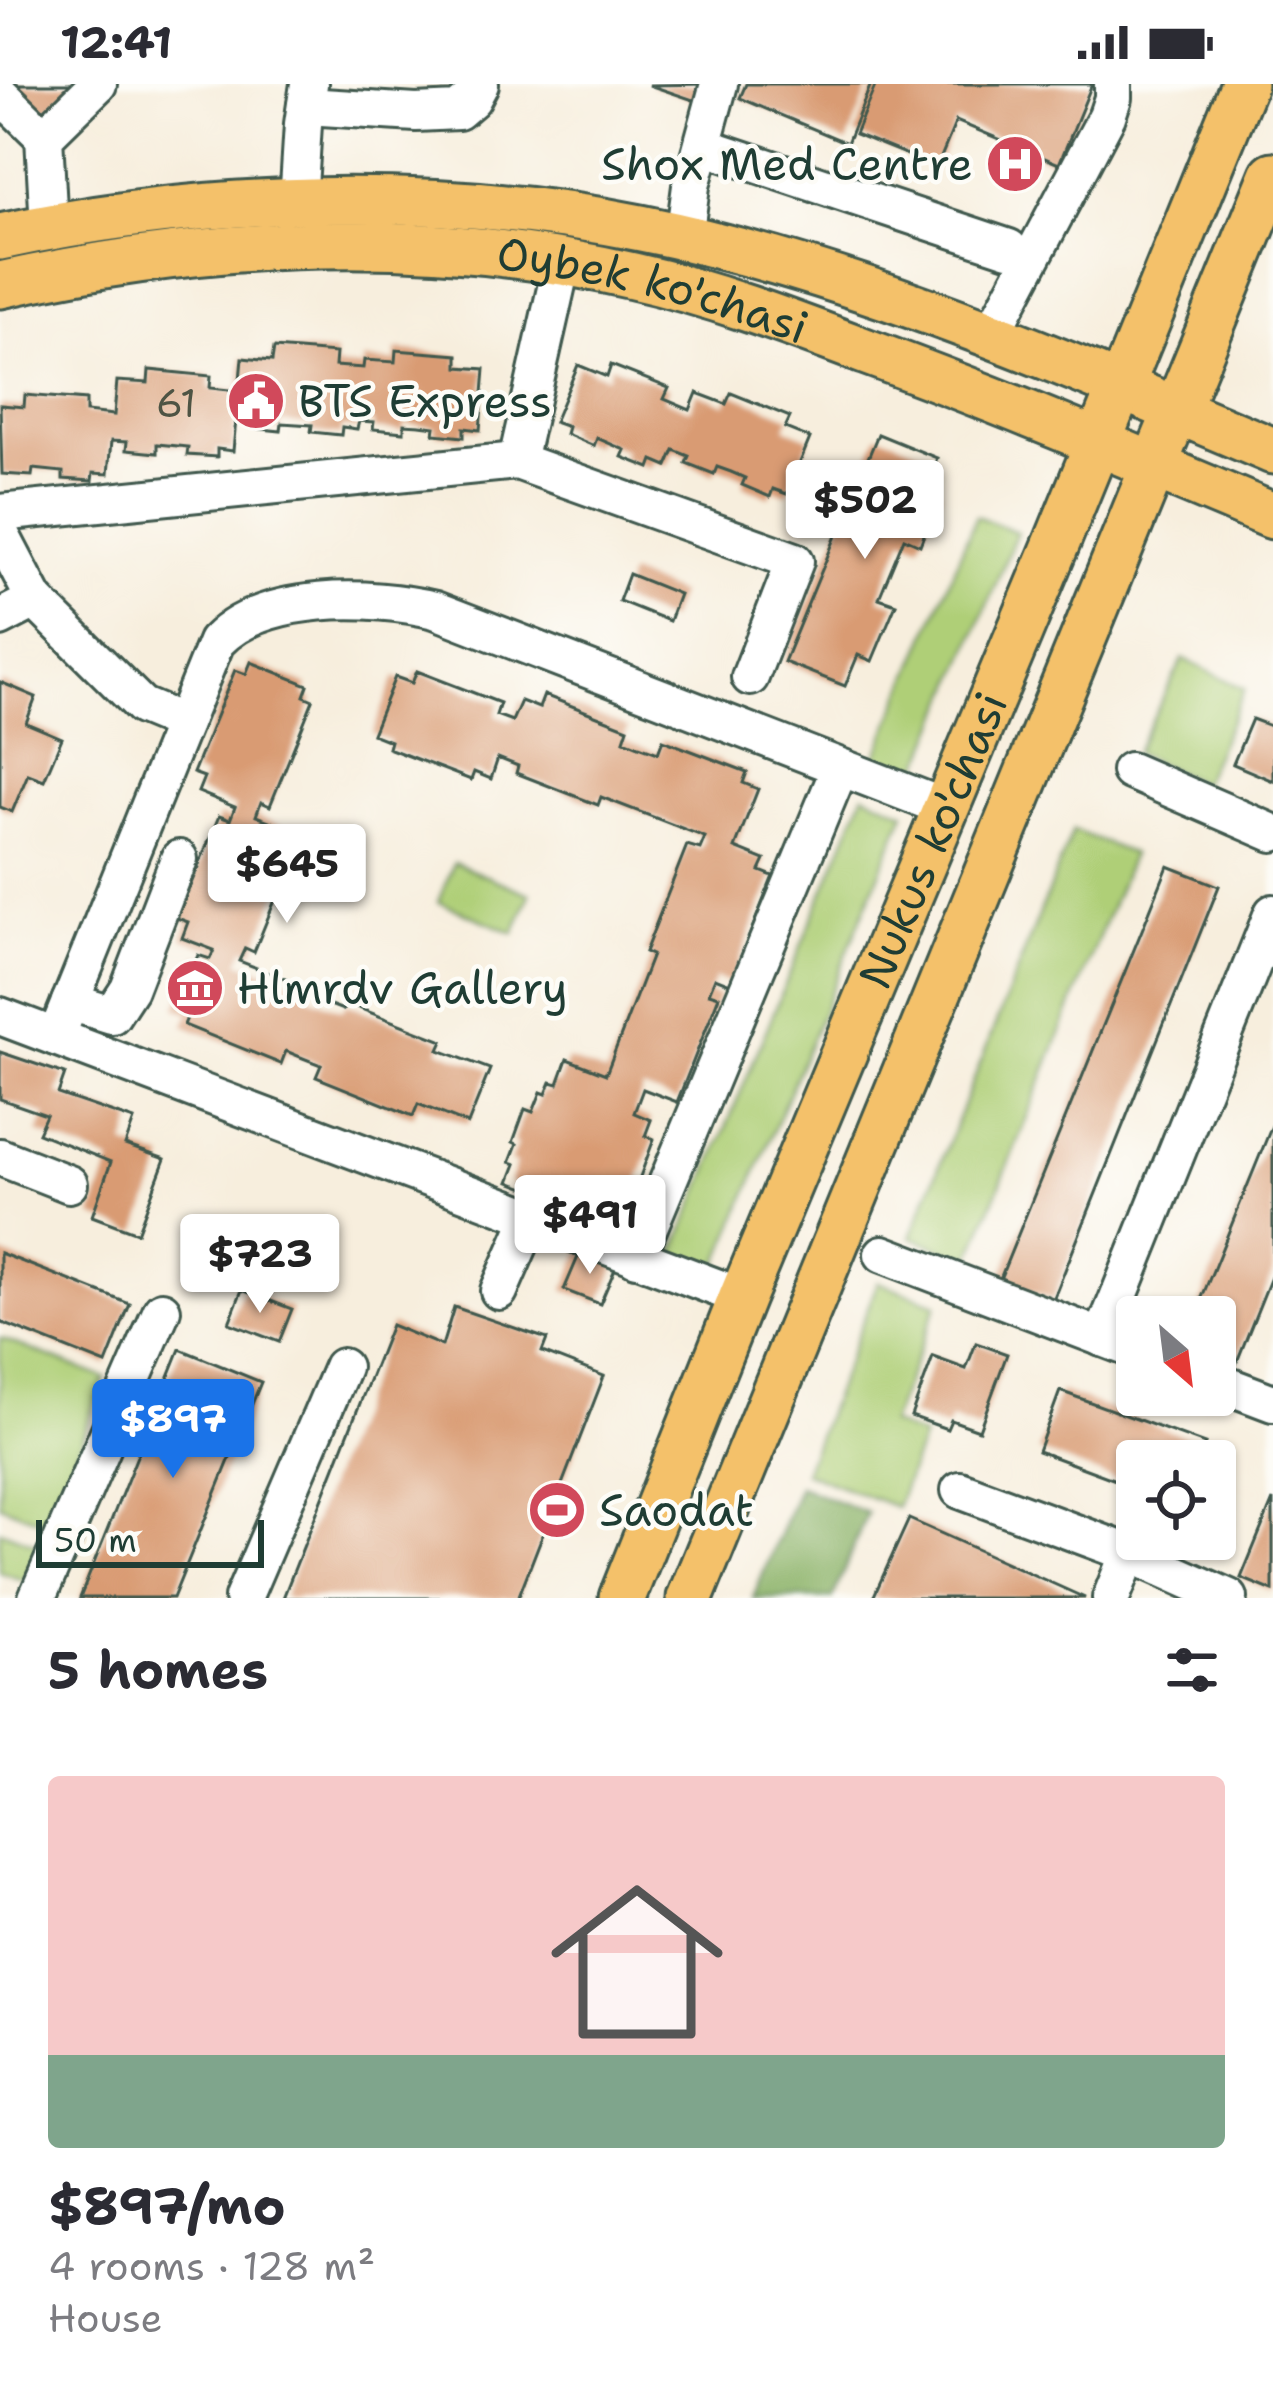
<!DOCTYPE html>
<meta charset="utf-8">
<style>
body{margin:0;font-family:"Shantell Sans",sans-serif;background:#f2f2f3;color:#2b2b33;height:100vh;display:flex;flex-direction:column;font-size:45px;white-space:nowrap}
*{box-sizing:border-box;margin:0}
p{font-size:39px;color:#7c7c81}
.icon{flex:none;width:66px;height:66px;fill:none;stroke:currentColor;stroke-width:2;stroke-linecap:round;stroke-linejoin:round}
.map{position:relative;height:1514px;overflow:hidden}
.drawer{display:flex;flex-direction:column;background:#fff;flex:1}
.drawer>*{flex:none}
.needle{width:78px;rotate:152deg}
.buttons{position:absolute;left:1116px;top:1212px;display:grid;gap:24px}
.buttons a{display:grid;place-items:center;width:120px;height:120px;border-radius:12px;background:#fff;box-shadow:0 3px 9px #0004;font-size:60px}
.scale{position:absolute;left:36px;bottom:30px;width:228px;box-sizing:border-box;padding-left:12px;border:6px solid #1f3d34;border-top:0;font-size:33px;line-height:42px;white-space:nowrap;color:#1f3d34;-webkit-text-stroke:9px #fdfcf7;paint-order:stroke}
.price{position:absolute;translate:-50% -102px;padding:0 27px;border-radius:12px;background:#fff;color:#222;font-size:39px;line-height:78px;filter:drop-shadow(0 3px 6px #0008)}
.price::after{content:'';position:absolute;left:50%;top:72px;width:36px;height:27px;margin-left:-18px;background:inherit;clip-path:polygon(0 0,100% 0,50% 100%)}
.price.selected{background:#1a73e8;color:#fff}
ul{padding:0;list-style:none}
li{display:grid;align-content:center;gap:24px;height:636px;padding:0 48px}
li+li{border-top:3px solid #e1e1e2}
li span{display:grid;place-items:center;height:372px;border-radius:12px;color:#555}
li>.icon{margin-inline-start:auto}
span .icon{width:216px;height:216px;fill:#fffc;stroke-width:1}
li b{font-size:51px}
h2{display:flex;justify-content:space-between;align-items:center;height:144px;padding:0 48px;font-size:51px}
.status{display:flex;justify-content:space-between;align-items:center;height:84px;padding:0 60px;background:#fff;direction:ltr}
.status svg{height:33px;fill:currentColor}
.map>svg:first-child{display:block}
.green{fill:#afcf77;stroke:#678656;stroke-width:3}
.forest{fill:#8bb268;stroke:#55784e;stroke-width:3}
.building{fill:#d99b73}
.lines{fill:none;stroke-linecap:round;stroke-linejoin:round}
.minor-casing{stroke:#3f584d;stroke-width:42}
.major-casing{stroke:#3f584d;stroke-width:51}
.minor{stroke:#fff;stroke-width:36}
.major{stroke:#f4c16a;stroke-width:45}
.labels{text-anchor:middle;stroke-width:9;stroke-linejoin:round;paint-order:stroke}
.number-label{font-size:39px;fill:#4e5444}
.poi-label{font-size:45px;fill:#1f3d34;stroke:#fdfcf7;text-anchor:start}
.street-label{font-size:45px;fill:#1f3d34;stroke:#fdfcf7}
</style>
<div class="status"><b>12:41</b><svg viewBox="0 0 49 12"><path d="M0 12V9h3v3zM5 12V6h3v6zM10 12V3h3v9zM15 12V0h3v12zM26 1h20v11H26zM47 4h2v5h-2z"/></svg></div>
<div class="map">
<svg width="1273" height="1514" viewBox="0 0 1273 1514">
<rect width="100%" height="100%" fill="#fdfcf7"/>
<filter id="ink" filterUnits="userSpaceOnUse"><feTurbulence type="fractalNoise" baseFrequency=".00833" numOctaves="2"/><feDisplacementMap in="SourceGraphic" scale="24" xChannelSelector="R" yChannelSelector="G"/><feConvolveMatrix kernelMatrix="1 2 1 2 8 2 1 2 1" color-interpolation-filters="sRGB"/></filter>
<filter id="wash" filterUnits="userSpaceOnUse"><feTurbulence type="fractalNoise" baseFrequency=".004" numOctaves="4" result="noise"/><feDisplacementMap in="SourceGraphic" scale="48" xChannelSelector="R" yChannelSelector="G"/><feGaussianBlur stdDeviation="2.7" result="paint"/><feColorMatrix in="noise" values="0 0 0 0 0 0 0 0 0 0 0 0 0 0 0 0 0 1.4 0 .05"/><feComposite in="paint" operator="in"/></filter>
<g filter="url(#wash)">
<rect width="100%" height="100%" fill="#f7eedd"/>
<g class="green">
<path d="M976,432L1017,448L912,702L871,685Z"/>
<path d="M1183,575L1245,605L1202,699L1135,669Z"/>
<path d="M864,710L905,728L712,1195L670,1179Z"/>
<path d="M1073,746L1132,770L970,1176L911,1153Z"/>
<path d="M454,779L530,810L514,849L438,818Z"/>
<path d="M878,1198L937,1220L890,1340L923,1353L896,1423L804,1388Z"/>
<path d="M0,1254L105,1294L49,1440L0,1421Z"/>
<path d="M0,1446L39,1461L25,1497L0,1488Z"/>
</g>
<path class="forest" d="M799,1402L867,1429L833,1514H753Z"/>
<g id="blocks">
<g class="building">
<path d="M9,0H74L41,33Z"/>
<path d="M711,0L706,13L693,16L649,1Z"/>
<path d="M746,0H871L847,59L740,14Z"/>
<path d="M876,0H1092L1059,80L956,37L937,83L855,50Z"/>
<path d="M274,264L336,269L335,282L363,284L364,276L395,278L396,266L458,271V283L485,285L480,346L464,344V353L434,350L435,343L420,341L404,340V348L373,345L374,338L359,337L357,345L342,343L341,351L311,348L312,341L282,339L281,347L251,344L252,337L236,335L233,367L217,365V373L187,371L188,363L157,360V369L126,366L127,358L111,357L108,390L93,389L92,397L63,395V388L33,385L32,392L2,390L0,321L24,323L25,311L86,316V328L114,331L117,297L148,299L149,286L211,292L210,304L239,307L242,274L272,277Z"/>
<path d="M578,281L607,293L611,281L669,304L664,315L690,326L697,309L726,320L731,309L790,333L785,344L810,354L787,410L773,405L770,413L742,401L745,394L731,388L717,383L714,390L686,379L689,372L674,366L667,382L653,376L650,384L622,373L625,366L597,354L594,362L566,350L568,343L554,338Z"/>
<path d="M878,350L937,374L926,401L941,407L920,461L904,454L879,514L896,520L872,577L858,571L845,602L784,578Z"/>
<path d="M629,490L679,510L669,537L619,517Z"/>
<path d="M251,578L308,601L304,612L313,616L270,722L261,718L256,732L292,746L288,758L297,762L254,868L245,864L239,877L311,905L308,912L325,919L343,926L346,919L443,957L439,966L490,985L468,1040L418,1020L413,1032L316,993L321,981L303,974L286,967L281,980L184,941L189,929L176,924L198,871L210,875L214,866L182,854L188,838L177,834L219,732L230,736L235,723L198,708L204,693L193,689L235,586L246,590Z"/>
<path d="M417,587L500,619L496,631L512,637L521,617L539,624L544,611L628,644L624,656L639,662L658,669L663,656L747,688L743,699L758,705L735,764L765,776L760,787L773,792L730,900L715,894L709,909L719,912L677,1018L643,1005L634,1029L651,1036L645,1052L654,1055L634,1109L626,1105L620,1122L611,1119L605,1134L509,1098L516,1080L510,1078L517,1060L513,1058L525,1025L533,1028L541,1008L546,1010L551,998L558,1000L567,975L606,990L652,871L645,868L687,761L700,765L705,753L601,713L598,721L516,689L518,682L498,674L491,695L474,688L471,696L388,664L390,657L372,650L395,593L412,599Z"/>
<path d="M0,598L36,613L26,639L62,654L44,696L28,690L12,728L0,723Z"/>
<path d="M1252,635L1273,643V697L1233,680Z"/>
<path d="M1168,782L1219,802L1053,1216L1000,1195Z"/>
<path d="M0,968L65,990L58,1010L134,1036L125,1061L165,1075L137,1149L92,1132L111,1078L38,1049L46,1031L0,1015Z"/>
<path d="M1273,1039V1188L1232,1290L1215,1284V1233H1194Z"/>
<path d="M581,1166L617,1180L600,1220L564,1206Z"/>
<path d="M0,1169L130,1220L106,1280L0,1238Z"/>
<path d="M242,1206L292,1225L279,1258L229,1239Z"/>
<path d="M454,1223L547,1255L542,1268L604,1292L518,1514H283L391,1241L442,1262Z"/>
<path d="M976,1259L1007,1270L979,1346L951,1336L947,1345L911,1332L933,1273L966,1285Z"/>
<path d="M180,1265L261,1298L173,1514H80Z"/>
<path d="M1060,1307L1205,1360L1198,1377H1137V1404L1038,1367Z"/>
<path d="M1273,1416V1507L1241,1494Z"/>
<path d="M909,1435L1085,1514H873Z"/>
</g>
</g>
</g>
<g filter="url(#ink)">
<use href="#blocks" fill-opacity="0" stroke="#3f584d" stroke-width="3"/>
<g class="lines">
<defs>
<g id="minor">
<path d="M0,10L44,53"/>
<path d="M306,22L416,29L458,27L472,15L480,0"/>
<path d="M703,62L1009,164"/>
<path d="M298,119L303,40L309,0"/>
<path d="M49,143L44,53L98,0"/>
<path d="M684,154L691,102L719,0"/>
<path d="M991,251L1107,32L1113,14V0"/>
<path d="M517,377L562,178"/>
<path d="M0,429L517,377L795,477L750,593"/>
<path d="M0,449L35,516L0,534"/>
<path d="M35,516L142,622L183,639"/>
<path d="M1130,687L1273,749"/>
<path d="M70,918L112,931L129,905L179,775"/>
<path d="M0,932L742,1213"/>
<path d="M56,953L216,558C263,508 372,511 435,526L946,724"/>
<path d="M0,1073L69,1100"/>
<path d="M883,1170L1137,1267"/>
<path d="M636,1174L840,684"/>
<path d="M499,1207L531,1134"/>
<path d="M1102,1254L1273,829"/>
<path d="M1215,1297L1273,1319"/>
<path d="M960,1406L1129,1469L1229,1514"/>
<path d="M37,1514L162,1226"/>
<path d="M243,1514L342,1283"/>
<path d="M1111,1514L1129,1469"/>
</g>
<g id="major">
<path d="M0,153C205,109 435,103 641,144C857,187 1071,282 1273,367"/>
<path id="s1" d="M0,201C208,155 424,144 633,192C714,210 790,239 867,268C1004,318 1138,375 1273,432"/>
<path id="s2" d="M622,1514L742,1213L1058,456L1244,0"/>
<path d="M690,1514L1273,91"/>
</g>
</defs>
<use href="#minor" class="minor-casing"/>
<use href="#major" class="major-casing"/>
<use href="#minor" class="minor"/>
<use href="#major" class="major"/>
</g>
</g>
<defs>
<symbol id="hospital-disc" viewBox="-11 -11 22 22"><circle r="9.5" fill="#d1495b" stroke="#fdfcf7"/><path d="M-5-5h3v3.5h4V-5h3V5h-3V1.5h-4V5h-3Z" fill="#fff"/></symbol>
<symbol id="civic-disc" viewBox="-11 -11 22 22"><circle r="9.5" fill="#d1495b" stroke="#fdfcf7"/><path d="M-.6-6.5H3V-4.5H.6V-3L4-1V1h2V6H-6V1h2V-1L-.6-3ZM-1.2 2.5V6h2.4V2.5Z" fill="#fff"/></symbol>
<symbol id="museum-disc" viewBox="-11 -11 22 22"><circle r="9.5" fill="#d1495b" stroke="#fdfcf7"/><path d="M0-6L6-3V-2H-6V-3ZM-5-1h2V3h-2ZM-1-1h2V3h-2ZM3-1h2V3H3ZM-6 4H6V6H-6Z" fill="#fff"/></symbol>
<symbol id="stadium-disc" viewBox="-11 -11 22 22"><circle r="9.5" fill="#d1495b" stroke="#fdfcf7"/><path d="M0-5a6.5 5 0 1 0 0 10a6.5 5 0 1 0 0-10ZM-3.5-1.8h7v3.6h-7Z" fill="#fff"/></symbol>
</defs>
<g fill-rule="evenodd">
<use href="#hospital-disc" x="982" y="47" width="66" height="66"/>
<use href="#civic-disc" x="223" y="284" width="66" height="66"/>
<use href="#museum-disc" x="162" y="871" width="66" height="66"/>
<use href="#stadium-disc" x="524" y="1393" width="66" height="66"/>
</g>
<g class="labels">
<g class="number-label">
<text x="176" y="333">61</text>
</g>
<g class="poi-label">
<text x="973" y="96" text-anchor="end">Shox Med Centre</text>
<text x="298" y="333">BTS Express</text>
<text x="237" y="920">Hlmrdv Gallery</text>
<text x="599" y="1442">Saodat</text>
</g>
<g class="street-label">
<text dy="16" stroke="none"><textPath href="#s1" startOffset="660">Oybek ko'chasi</textPath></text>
<text dy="16" stroke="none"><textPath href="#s2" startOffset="819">Nukus ko'chasi</textPath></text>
</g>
</g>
</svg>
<div class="buttons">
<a><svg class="needle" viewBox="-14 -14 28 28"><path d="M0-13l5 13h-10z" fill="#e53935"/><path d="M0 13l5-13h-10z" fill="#7c7c81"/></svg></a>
<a><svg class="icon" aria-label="locate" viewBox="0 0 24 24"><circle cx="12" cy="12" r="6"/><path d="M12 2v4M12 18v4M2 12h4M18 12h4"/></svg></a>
</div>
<div class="scale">50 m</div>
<b class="price" style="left:865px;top:478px">$502</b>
<b class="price" style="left:287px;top:842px">$645</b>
<b class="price" style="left:590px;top:1193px">$491</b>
<b class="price" style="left:260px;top:1232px">$723</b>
<b class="price selected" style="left:173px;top:1397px">$897</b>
</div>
<section class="drawer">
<h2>5 homes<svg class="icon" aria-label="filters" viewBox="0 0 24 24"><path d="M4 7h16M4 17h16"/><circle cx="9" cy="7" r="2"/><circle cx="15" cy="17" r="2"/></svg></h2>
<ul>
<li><span style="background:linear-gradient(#f6c9c9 75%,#7fa58c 0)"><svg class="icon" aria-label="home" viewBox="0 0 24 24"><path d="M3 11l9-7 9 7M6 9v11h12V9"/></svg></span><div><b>$897/mo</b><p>4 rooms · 128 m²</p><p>House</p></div></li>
</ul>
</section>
